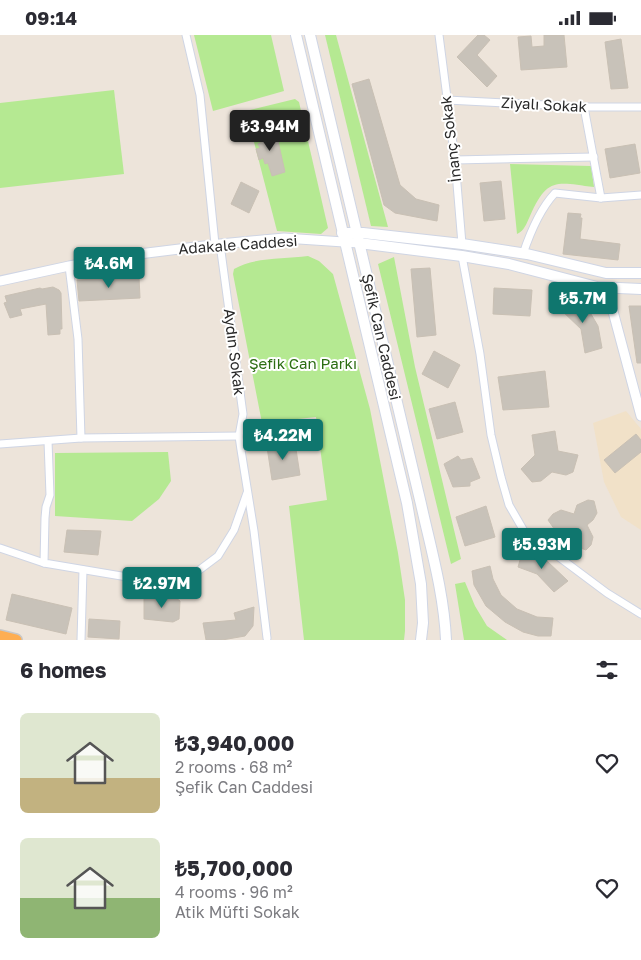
<!DOCTYPE html>
<meta charset="utf-8">
<style>
body{margin:0;font-family:"Golos Text",sans-serif;background:#f2f2f3;color:#2b2b33;height:100vh;display:flex;flex-direction:column;font-size:19px;white-space:nowrap}
*{box-sizing:border-box;margin:0}
p{font-size:16px;color:#7c7c81}
.icon{flex:none;width:28px;height:28px;fill:none;stroke:currentColor;stroke-width:2;stroke-linecap:round;stroke-linejoin:round}
.map{position:relative;height:605px;overflow:hidden}
.side{display:flex;flex-direction:column;background:#fff;flex:1}
.side>*{flex:none}
.price{position:absolute;translate:-50% -42px;padding:0 11px;border-radius:5px;background:#0f766e;color:#fff;font-size:16px;line-height:32px;filter:drop-shadow(0 1px 2px #0008)}
.price::after{content:'';position:absolute;left:50%;top:30px;width:15px;height:11px;margin-left:-8px;background:inherit;clip-path:polygon(0 0,100% 0,50% 100%)}
.price.current{background:#222;color:#fff}
ul{padding:0;list-style:none}
li{display:flex;align-items:center;gap:15px;height:125px;padding:0 20px}
li span{display:grid;place-items:center;flex:none;width:140px;height:100px;border-radius:8px;color:#555}
li>.icon{margin-inline-start:auto}
span .icon{width:60px;height:60px;fill:#fffc;stroke-width:1}
li b{font-size:21px}
h2{display:flex;justify-content:space-between;align-items:center;height:60px;padding:0 20px;font-size:21px}
.status{display:flex;justify-content:space-between;align-items:center;height:35px;padding:0 25px;background:#fff;direction:ltr}
.status svg{height:14px;fill:currentColor}
.map>svg:first-child{display:block}
.education{fill:#f1e1c8}
.green{fill:#b5e992}
.building{fill:#c8c2b9;stroke:#c9c0b4}
.lines{fill:none;stroke-linecap:round;stroke-linejoin:round}
.minor-casing{stroke:#cfd5e4;stroke-width:9}
.tertiary-casing{stroke:#cfd5e4;stroke-width:11}
.secondary-casing{stroke:#cfd5e4;stroke-width:12}
.trunk-casing{stroke:#c8c8c8;stroke-width:14}
.minor{stroke:#fff;stroke-width:7}
.tertiary{stroke:#fff;stroke-width:9}
.secondary{stroke:#fff;stroke-width:10}
.trunk{stroke:#feae52;stroke-width:11}
.labels{text-anchor:middle;stroke-width:4;stroke-linejoin:round;paint-order:stroke}
.street-label{font-size:15px;fill:#2a2a2a;stroke:#fff}
.park-label{font-size:15px;fill:#2c6d13;stroke:#fff}
</style>
<div class="status"><b>09:14</b><svg viewBox="0 0 49 12"><path d="M0 12V9h3v3zM5 12V6h3v6zM10 12V3h3v9zM15 12V0h3v12zM26 1h20v11H26zM47 4h2v5h-2z"/></svg></div>
<div class="map">
<svg width="641" height="605" viewBox="0 0 641 605">
<rect width="100%" height="100%" fill="#ede4da"/>
<path class="education" d="M626,376L641,394V495L621,482L604,447L593,388Z"/>
<g class="green">
<path d="M194,0H271L284,56L213,76Z"/>
<path d="M325,0H336L388,192L371,191Z"/>
<path d="M114,55L124,139L0,153V68Z"/>
<path d="M295,64L299,67L328,193L321,199L277,196L246,76Z"/>
<path d="M510,129L591,131L594,152C556,147 547,142 530,181C526,189 525,195 517,199Z"/>
<path d="M308,221L319,226L333,239L370,374L398,518L405,565V596L404,605H304L289,471L327,465L316,382L262,388L233,239L234,234C255,222 284,224 308,221Z"/>
<path d="M394,222L415,332L461,524L451,529L378,229Z"/>
<path d="M168,417L171,446L159,464L132,486L55,481V418Z"/>
<path d="M465,547L475,571L487,591L507,605H464L455,549Z"/>
</g>
<g class="building">
<path d="M478,0H484L490,5L477,20L497,41L487,52L457,22Z"/>
<path d="M544,0H564L567,32L521,35L518,2L531,1L532,12L544,11Z"/>
<path d="M621,4L628,53L611,54L605,7Z"/>
<path d="M369,44L400,150L416,164L439,170L437,186L395,178L384,170L352,49Z"/>
<path d="M270,91L275,107L278,106L285,137L272,141L268,128L265,129L263,123L259,125L256,114L260,113L258,109L262,107L258,94Z"/>
<path d="M635,109L640,138L610,143L605,114Z"/>
<path d="M501,146L505,184L484,186L480,148Z"/>
<path d="M241,147L259,156L249,178L231,169Z"/>
<path d="M568,178L581,179L580,183H582L580,204L620,209L618,225L563,219Z"/>
<path d="M430,233L436,300L417,302L411,234Z"/>
<path d="M139,242L140,263L79,266L77,245Z"/>
<path d="M53,252L59,255L61,258L62,294H60V299L48,300L46,269L20,274L22,280L10,283L4,268L7,267L5,261L40,253L42,254Z"/>
<path d="M494,253L532,255L530,281L493,279Z"/>
<path d="M570,259L591,279L598,291L602,313L585,318L581,294L560,274Z"/>
<path d="M629,271H641V328H637Z"/>
<path d="M434,316L460,330L448,353L422,339Z"/>
<path d="M545,336L549,372L503,375L498,342Z"/>
<path d="M455,367L463,397L437,404L429,374Z"/>
<path d="M555,396L558,416L578,420L573,437L566,440L552,437L541,446L532,447L521,434L535,420L532,400Z"/>
<path d="M636,399L641,405V417L615,438L604,425Z"/>
<path d="M295,408L300,440L272,445L267,412Z"/>
<path d="M458,421L461,425L472,423L480,443L470,447V451L453,452L444,429Z"/>
<path d="M588,465L594,466L597,478L593,485L587,490L593,502L591,510L586,515L575,511L571,506L570,496L560,497L555,495L548,485L553,479L561,475L574,479L577,470Z"/>
<path d="M486,471L495,502L465,511L456,482Z"/>
<path d="M67,495L101,496L98,520L64,517Z"/>
<path d="M523,515H529L546,525L568,546L554,557L537,539L518,532Z"/>
<path d="M490,531L493,544L501,560L517,574L537,582L553,583L551,601H538L523,597L505,587L486,571L474,550L472,536Z"/>
<path d="M12,559L72,573L66,599L6,585Z"/>
<path d="M144,561L176,563L180,566L179,584L173,587L144,584Z"/>
<path d="M254,572L253,591L245,601L222,605H206L203,588L236,585L234,578Z"/>
<path d="M89,584L120,586L119,604L88,602Z"/>
</g>
<g class="lines">
<defs>
<g id="minor">
<path d="M186,0L200,60L215,209"/>
<path d="M439,0L455,125L462,209"/>
<path d="M447,65L584,72H641"/>
<path d="M584,72L601,163"/>
<path d="M455,125L594,122"/>
<path d="M220,209L243,379L239,401L241,415L254,496L267,603"/>
<path d="M523,219C530,198 540,174 555,158L601,163L641,160"/>
<path d="M462,221L480,319L491,400L501,442L509,470L524,496L607,558L641,579"/>
<path d="M69,231L78,304L81,403"/>
<path d="M48,406L50,460L46,472L45,483L44,528L163,548L194,539L218,521L234,495L247,458"/>
<path d="M0,409L81,403L239,401"/>
<path d="M0,513L44,528"/>
<path d="M81,605L83,535"/>
</g>
<g id="tertiary">
<path d="M0,246L69,231L139,219L220,209L284,203L359,208"/>
<path d="M607,254L641,381"/>
</g>
<g id="secondary">
<path d="M296,0L407,468L421,549L423,588L421,605"/>
<path d="M310,0L421,469C431,514 444,559 446,605"/>
<path d="M342,198H363L462,209L527,219L606,238H641"/>
<path d="M359,208L462,221L509,229L597,252L641,254"/>
</g>
<path id="trunk" d="M0,601L16,605"/>
</defs>
<use href="#minor" class="minor-casing"/>
<use href="#tertiary" class="tertiary-casing"/>
<use href="#secondary" class="secondary-casing"/>
<use href="#trunk" class="trunk-casing"/>
<use href="#minor" class="minor"/>
<use href="#tertiary" class="tertiary"/>
<use href="#secondary" class="secondary"/>
<use href="#trunk" class="trunk"/>
</g>
<g class="labels">
<g class="street-label">
<text transform="translate(544 70) rotate(3)" y="5">Ziyalı Sokak</text>
<text transform="translate(451 104) rotate(-97)" y="5">İnanç Sokak</text>
<text transform="translate(238 210) rotate(-4)" y="5">Adakale Caddesi</text>
<text transform="translate(381 302) rotate(77)" y="5">Şefik Can Caddesi</text>
<text transform="translate(234 317) rotate(83)" y="5">Aydın Sokak</text>
</g>
<g class="park-label">
<text x="303" y="334">Şefik Can Parkı</text>
</g>
</g>
</svg>
<b class="price current" style="left:270px;top:117px">₺3.94M</b>
<b class="price" style="left:109px;top:254px">₺4.6M</b>
<b class="price" style="left:583px;top:289px">₺5.7M</b>
<b class="price" style="left:283px;top:426px">₺4.22M</b>
<b class="price" style="left:542px;top:535px">₺5.93M</b>
<b class="price" style="left:162px;top:574px">₺2.97M</b>
</div>
<section class="side">
<h2>6 homes<svg class="icon" aria-label="filters" viewBox="0 0 24 24"><path d="M4 7h16M4 17h16"/><circle cx="9" cy="7" r="2"/><circle cx="15" cy="17" r="2"/></svg></h2>
<ul>
<li><span style="background:linear-gradient(#dfe7d0 65%,#c2b280 0)"><svg class="icon" aria-label="home" viewBox="0 0 24 24"><path d="M3 11l9-7 9 7M6 9v11h12V9"/></svg></span><div><b>₺3,940,000</b><p>2 rooms · 68 m²</p><p>Şefik Can Caddesi</p></div><svg class="icon" aria-label="heart" viewBox="0 0 24 24"><path d="M12 20l-8-8c-3-5 5-10 8-4 3-6 11-1 8 4z"/></svg></li>
<li><span style="background:linear-gradient(#dfe7d0 60%,#8fb573 0)"><svg class="icon" aria-label="home" viewBox="0 0 24 24"><path d="M3 11l9-7 9 7M6 9v11h12V9"/></svg></span><div><b>₺5,700,000</b><p>4 rooms · 96 m²</p><p>Atik Müfti Sokak</p></div><svg class="icon" aria-label="heart" viewBox="0 0 24 24"><path d="M12 20l-8-8c-3-5 5-10 8-4 3-6 11-1 8 4z"/></svg></li>
</ul>
</section>
